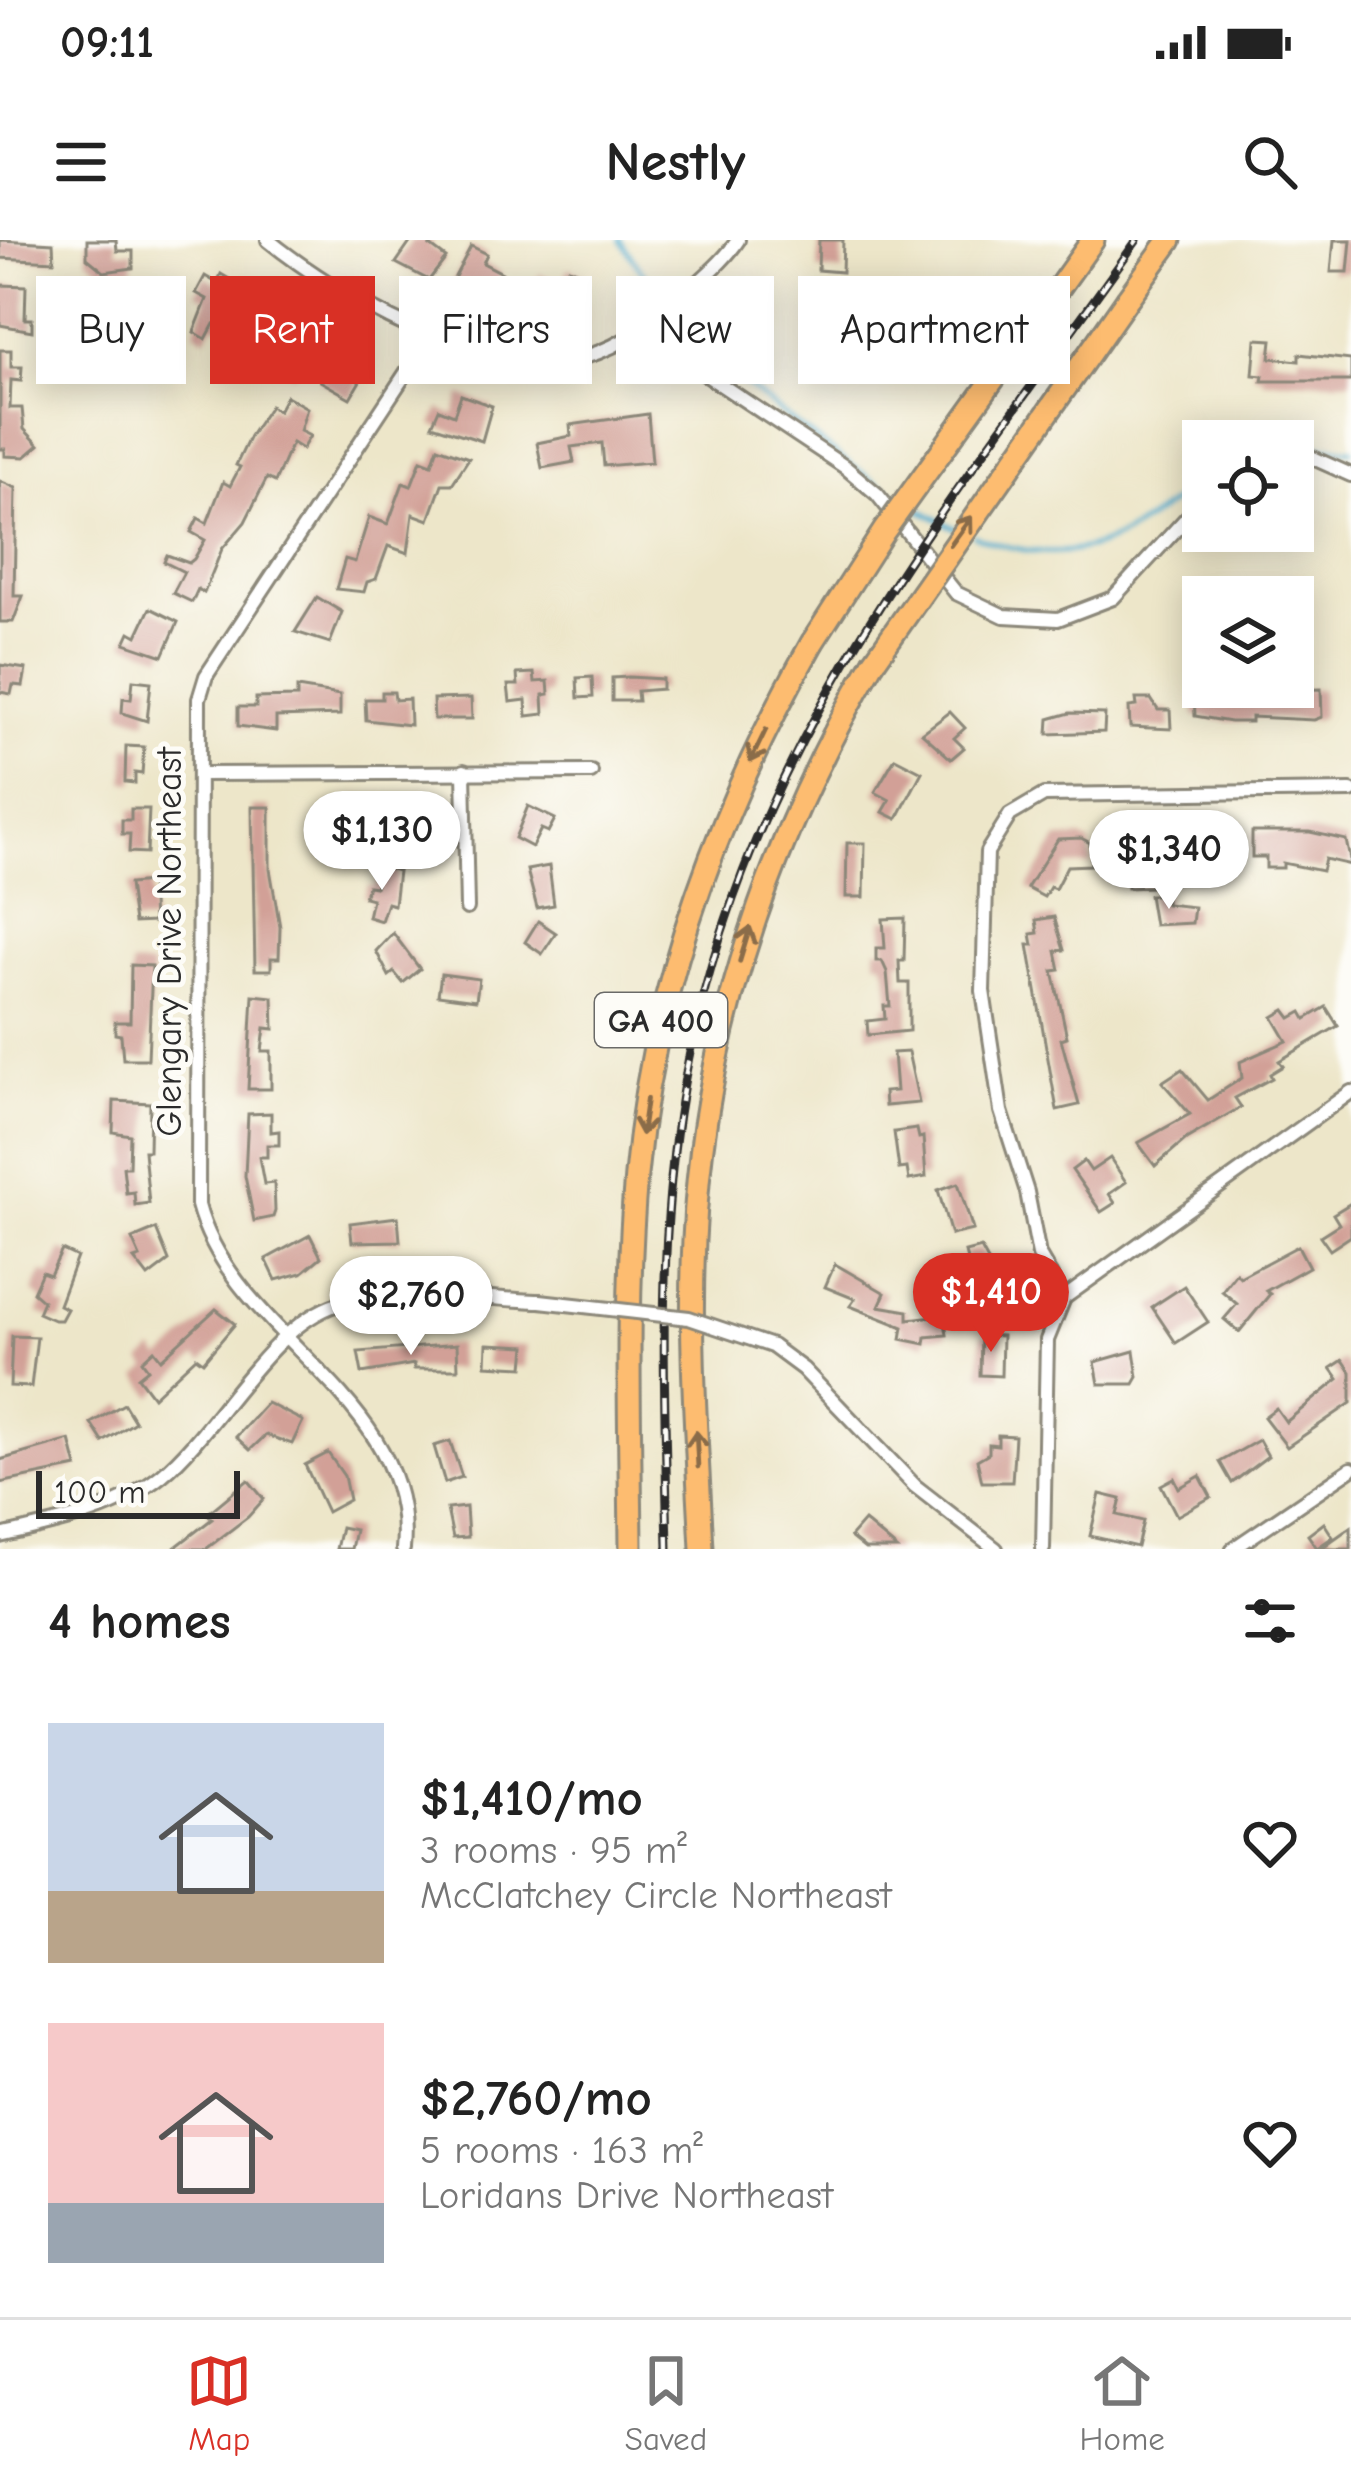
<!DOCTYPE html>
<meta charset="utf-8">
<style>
body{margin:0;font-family:"Comic Neue",sans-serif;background:#f2f2f2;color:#222;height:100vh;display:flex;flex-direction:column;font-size:45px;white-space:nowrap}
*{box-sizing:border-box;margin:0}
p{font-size:39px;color:#767676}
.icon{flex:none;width:66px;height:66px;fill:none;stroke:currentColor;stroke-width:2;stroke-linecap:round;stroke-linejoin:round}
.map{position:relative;height:1309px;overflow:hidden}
.details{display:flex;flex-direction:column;background:#fff;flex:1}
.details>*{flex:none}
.hud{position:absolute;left:36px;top:36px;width:1281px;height:108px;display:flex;gap:24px}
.fabs{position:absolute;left:1182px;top:180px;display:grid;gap:24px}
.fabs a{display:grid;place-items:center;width:132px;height:132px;border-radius:0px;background:#fff;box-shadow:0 6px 30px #0003;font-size:60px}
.scale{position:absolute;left:36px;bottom:30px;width:204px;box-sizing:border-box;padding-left:12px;border:6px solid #2b2b2b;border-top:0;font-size:33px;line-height:42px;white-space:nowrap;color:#2b2b2b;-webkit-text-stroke:9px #fdfcf7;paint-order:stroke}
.price{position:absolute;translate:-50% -102px;padding:0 27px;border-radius:42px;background:#fff;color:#222;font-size:39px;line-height:78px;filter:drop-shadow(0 3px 6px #0008)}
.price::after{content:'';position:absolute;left:50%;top:72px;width:36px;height:27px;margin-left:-18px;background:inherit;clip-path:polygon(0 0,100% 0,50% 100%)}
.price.selected{background:#d93025;color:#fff}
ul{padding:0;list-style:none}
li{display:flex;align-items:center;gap:36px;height:300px;padding:0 48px}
li span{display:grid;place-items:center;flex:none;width:336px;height:240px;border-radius:0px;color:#555}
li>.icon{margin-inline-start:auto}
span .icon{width:144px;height:144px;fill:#fffc;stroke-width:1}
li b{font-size:51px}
h2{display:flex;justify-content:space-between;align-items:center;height:144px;padding:0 48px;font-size:51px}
.tag{padding:0 42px;border-radius:0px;background:#fff;box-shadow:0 6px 30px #0003;font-size:42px;line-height:108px}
.tag.selected{background:#d93025;color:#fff}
.status{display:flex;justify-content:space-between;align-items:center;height:84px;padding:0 60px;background:#fff;direction:ltr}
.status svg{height:33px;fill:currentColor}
header{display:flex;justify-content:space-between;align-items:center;height:156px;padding:0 48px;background:#fff;font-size:54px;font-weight:700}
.dock{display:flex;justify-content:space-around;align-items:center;height:168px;border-top:3px solid #e0e0e0;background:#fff;font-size:33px;color:#767676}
.dock a{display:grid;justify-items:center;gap:6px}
.dock .selected{color:#d93025}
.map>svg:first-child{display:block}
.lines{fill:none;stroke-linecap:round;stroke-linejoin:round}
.stream{stroke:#52afd0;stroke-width:4.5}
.building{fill:#d2a097}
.street-casing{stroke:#8c887a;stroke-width:18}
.highway-casing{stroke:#8c887a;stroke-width:27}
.street{stroke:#fff;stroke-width:12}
.highway{stroke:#fdbc6f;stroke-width:21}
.rail-casing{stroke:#2b2b2b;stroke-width:9}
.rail{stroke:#fdfcf7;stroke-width:4.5;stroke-dasharray:14;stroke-linecap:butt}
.street-bridge-casing{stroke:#8c887a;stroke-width:18;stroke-linecap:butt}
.highway-bridge-casing{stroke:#8c887a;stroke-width:27;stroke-linecap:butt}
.street-bridge{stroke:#fff;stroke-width:12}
.highway-bridge{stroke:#fdbc6f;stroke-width:21}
.oneway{stroke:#8a6c4a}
.labels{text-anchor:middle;stroke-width:10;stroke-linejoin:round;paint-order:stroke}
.shield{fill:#fdfcf7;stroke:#6a6a68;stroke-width:3}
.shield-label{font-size:33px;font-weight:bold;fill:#2b2b2b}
.street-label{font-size:36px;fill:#2b2b2b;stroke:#fdfcf7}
</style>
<div class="status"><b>09:11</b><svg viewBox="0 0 49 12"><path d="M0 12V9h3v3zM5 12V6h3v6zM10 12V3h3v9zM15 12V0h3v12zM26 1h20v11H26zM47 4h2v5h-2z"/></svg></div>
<header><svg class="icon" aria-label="menu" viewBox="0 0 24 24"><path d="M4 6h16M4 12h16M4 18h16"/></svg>Nestly<svg class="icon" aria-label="search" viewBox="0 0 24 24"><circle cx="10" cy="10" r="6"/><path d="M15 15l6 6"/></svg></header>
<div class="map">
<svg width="1351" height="1309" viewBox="0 0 1351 1309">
<rect width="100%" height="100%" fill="#fdfcf7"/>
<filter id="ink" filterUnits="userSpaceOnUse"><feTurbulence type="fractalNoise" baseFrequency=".00833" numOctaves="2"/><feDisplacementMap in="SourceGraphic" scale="24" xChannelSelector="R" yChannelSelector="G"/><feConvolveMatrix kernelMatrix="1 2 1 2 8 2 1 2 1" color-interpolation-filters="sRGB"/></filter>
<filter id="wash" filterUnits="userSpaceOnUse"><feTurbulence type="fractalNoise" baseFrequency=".004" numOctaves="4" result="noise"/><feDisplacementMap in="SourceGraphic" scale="48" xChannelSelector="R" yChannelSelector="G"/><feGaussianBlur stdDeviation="2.7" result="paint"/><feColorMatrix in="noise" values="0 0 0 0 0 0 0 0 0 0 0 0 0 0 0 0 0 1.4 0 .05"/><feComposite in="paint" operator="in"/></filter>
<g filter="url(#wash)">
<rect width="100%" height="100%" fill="#ede6c9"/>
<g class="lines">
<g class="stream">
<path d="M620,0L649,41L675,54"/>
<path d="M699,72C700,80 699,92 703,100C715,130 865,236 900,258"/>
<path d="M1271,201L1351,210"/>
<path d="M909,264L958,290"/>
<path d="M974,296C1076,334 1126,302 1203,237"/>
</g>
</g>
<g id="blocks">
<g class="building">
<path d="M0,0L53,3L54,21L0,18Z"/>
<path d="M87,0H116L117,11H133V28L104,32L87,18Z"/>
<path d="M412,0H435L430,6L446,18L429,40L396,23Z"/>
<path d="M819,0H843L842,32L818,30Z"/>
<path d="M1334,0H1351L1348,32H1331Z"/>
<path d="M471,6L487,14L483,23L502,33L484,67L448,50Z"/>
<path d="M569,28L585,35L572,62L561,57L552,77L526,65L540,34L562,43Z"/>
<path d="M221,34L238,44L231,55L297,94L294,99L309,109L293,135L265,120L271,104L242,88L237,97L214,84L206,99L194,92L207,59L196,53L205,36L217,43Z"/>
<path d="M0,45L26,46L25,79H32V91L0,85Z"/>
<path d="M1256,99L1272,100L1270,118L1299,121V114L1351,120V141H1262L1263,136L1253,135Z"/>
<path d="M0,110H11V127H22L21,141L11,140L10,168H22L24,189L39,205L25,217L5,216V209H0Z"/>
<path d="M336,112L351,121L345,132L360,141L350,158L320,141Z"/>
<path d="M461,155L492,166L482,201L432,185L439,169L454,175Z"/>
<path d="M286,156L307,168L300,191L310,196L302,209L292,203L275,242L267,238L245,282L222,309L204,353L198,349L192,362L173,353L184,332L164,322L167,315L189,323L194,319L205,300L191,292L198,278L207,283L223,242L230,246L240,227L236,225L250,196L270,166L278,171Z"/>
<path d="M648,174L652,222L604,226L602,203L571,207L574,222L542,228L537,203L571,196L570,185Z"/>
<path d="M438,207L469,218L452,244H442L429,280L413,274L408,313L388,306L376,339L367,342L364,352L336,349L345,319L355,322L369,277L388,284L403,243L411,246L421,220L432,224Z"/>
<path d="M0,241L16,248L14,356H23L13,382H0Z"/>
<path d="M317,357L342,372L330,403L295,392Z"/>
<path d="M150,368L178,382L163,416L125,403L130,392L137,396Z"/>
<path d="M0,425L26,429L23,446L13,445L11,454L0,452Z"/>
<path d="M534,433L535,442L548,441L549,454L543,455L544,474L527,476L526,460L510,462L508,445H518L517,434Z"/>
<path d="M592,437L593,457L578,458L577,438Z"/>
<path d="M629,437L662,439V449L637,451L638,461H612V438Z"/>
<path d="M133,440L151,442L147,481L122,473L123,458L131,459Z"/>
<path d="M297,448L340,455V475L276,477V491L238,486V467H256V458L297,457Z"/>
<path d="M1321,449L1322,477L1314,480L1251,477V482H1230L1195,476L1194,454L1290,455V450Z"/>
<path d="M382,452H394L395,460L409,459L410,485L366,480L365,459H382Z"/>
<path d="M471,458L472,479H434L433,459Z"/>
<path d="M1136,459H1151L1158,470H1170L1171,489L1130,487L1129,467L1137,466Z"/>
<path d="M950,472L965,488L954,498L964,508L951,519L922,493Z"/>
<path d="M1070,473L1105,474L1104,492L1048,494L1049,479Z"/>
<path d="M126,506L144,507L142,534L135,533V543L125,542Z"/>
<path d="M895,518L922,532L897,579L883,572L890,560L875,552Z"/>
<path d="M391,562H413L415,600L398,599L399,588H390Z"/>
<path d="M528,566L555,579L548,592L541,589L532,607L515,598Z"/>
<path d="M252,567H270V629L280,687L279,718H271V730H255Z"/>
<path d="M131,569H149L147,613L129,612L130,594H122V580H131Z"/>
<path d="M1252,592H1310L1346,600L1351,625L1325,619L1322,631L1283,623V628H1266V617H1252Z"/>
<path d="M1081,598L1090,603L1091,625L1067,626L1055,649L1050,647L1044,657L1027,648L1058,599Z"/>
<path d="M1200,602L1216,609L1217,624L1180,632L1179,605Z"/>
<path d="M847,603H865L864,657H846Z"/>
<path d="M1125,614L1150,616L1151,647L1127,648V639H1117L1116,626H1125Z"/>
<path d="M381,626L398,631L394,665L387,663L381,681L368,677L372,659L364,657L368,646L375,647Z"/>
<path d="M549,626L554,665L537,668L527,630Z"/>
<path d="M151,642L153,682L134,683L129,644Z"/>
<path d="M1149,655H1166V664L1194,667L1192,683L1154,685Z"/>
<path d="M1054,677L1064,710L1056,711L1060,730L1053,731L1067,797L1061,799L1079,865L1057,870L1028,705H1033L1031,694L1038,693L1036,680Z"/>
<path d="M905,678L904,721H899L900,743H909V791L868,795L867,781L885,779L884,766H890L887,732L882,721H876V708H885L883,679Z"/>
<path d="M538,681L556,693L542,714L525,702Z"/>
<path d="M393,693L420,729L403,743L394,732L389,736L376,711Z"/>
<path d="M131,725L152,726L148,819H123L121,795L115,794V782H130Z"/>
<path d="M441,734L479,739L476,760L438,755Z"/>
<path d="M253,755L273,757L274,789L265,788L262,811H271V849H248Z"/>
<path d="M1326,767L1338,786L1279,821L1283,826L1270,834L1272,838L1235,858L1241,867L1186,899L1155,926L1138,903L1190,874L1162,842L1182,829L1208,860L1242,838L1240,822L1287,801L1273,777L1285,770L1291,778L1302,772L1306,779Z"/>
<path d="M908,812L919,863L885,866L884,852L896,851L893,813Z"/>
<path d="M114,861L150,863L149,911H144L149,963L135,965L134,952L126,953L123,927H129L130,895L113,892Z"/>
<path d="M271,873V892L279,891V905H267V917H259L264,944L274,943L275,971L273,977L254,981L245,936L248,874Z"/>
<path d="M917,889L919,898L923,897L926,937L909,940L907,928L899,929L894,892Z"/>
<path d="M1110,918L1126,942L1109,954L1115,963L1101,972L1072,930L1084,921L1091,931Z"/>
<path d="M958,943L973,990L951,995L938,950Z"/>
<path d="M1351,963V996L1330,1010L1320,996L1339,984L1333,974Z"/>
<path d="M398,977L400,1001L352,1002L350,983Z"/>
<path d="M156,989L169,1021L148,1037L134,1019L140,1017L132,999Z"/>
<path d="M310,995L321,1017L302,1033L276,1040L266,1019Z"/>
<path d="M1298,1006L1309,1027L1266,1051L1270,1054L1239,1092L1224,1079L1237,1064L1222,1051L1236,1033L1240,1037Z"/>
<path d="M981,1008L993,1030L997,1060L978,1065L973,1047L966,1049L963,1037L971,1035L965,1012Z"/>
<path d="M62,1010L77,1017L59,1065L67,1069L61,1080H54L38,1073L43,1061L33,1052L42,1032L50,1035Z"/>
<path d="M835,1024L885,1053L879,1066L908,1071V1079L944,1075L947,1095L926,1097L925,1104L901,1099L903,1087L850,1066L855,1059L825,1047Z"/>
<path d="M1184,1046L1208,1082L1176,1103L1152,1067Z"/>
<path d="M216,1069L235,1084L203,1122L196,1117L153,1157L138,1137L148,1129L142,1121L154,1110L161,1119Z"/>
<path d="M981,1095L1002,1096L1001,1136L980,1135Z"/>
<path d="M12,1096L37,1097L31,1147L10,1146Z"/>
<path d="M457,1104L458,1129H414V1124L362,1133L358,1112Z"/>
<path d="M487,1104L526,1106L524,1127L486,1125Z"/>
<path d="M1134,1111L1138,1137L1134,1144H1099L1095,1122Z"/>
<path d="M1343,1120L1351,1132V1163L1287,1207L1264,1177L1276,1168L1286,1182L1339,1139L1331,1128Z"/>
<path d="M267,1163L303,1181L292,1204L266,1195L250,1210L236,1197Z"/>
<path d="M124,1164L135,1182L103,1202L91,1183Z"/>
<path d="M998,1195L1015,1196L1012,1242H982L977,1220L989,1213V1204L998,1205Z"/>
<path d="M70,1200L77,1227L0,1243V1220Z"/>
<path d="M1259,1200L1268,1216L1232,1243L1220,1222Z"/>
<path d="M450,1201L462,1237L445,1243L434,1206Z"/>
<path d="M328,1213L344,1236L349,1260L327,1272L305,1225Z"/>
<path d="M1200,1236L1211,1257L1177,1276L1161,1245L1174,1238L1179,1248Z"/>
<path d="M248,1240L264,1259L248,1277L206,1309H173L212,1279L207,1274Z"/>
<path d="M1100,1254L1121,1259L1117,1275L1143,1281L1137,1307L1090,1296Z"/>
<path d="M466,1267L468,1297L453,1298L447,1269Z"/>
<path d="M864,1281L897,1309H865L850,1297Z"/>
<path d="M1324,1283L1333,1297L1317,1308L1308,1295Z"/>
<path d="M341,1287L355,1290L351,1309H336Z"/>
<path d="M1351,1287V1309H1320Z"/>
</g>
</g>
</g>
<g filter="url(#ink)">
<use href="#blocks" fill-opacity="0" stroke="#8c887a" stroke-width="3"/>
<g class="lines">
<defs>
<g id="street">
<path d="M268,0C337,56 478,137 569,121C615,112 654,84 687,53C705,36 725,20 738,0"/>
<path d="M640,91L845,227L877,254L956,353L1004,376L1058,379L1113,358L1203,260"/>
<path d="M1293,209L1351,235"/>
<path d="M464,531L467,668"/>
<path d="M199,534L591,532"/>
<path d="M1351,551L1044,555L1010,575L987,612L983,751L1001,871L1027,952L1039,1015L1064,1058L1351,852"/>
<path d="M772,1106L803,1129L915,1246L996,1309"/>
<path d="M0,1296C56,1283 116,1272 162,1235C219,1188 268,1086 338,1064C399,1044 477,1059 540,1061"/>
<path d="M403,1309C418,1160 232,1096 198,965L199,459L206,436L431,95"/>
<path d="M1043,1309L1047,1100L1064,1058"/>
<path d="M1233,1309L1351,1229"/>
</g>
<g id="highway">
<path d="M1056,52L1093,0"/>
<path d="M1128,58L1170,0"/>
<path d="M631,1309C630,1185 625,1059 636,935C653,745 719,568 812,403"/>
<path d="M702,1309C697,1206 689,1103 694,1000C703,793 769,601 873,423"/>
</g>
</defs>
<use href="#street" class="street-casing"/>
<use href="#highway" class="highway-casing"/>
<use href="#street" class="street"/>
<use href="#highway" class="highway"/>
<defs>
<path id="rail" d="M668,1309C665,1164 657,1018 679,874C731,522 938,280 1137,0"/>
</defs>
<use href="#rail" class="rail-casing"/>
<use href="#rail" class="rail"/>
<defs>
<path id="street-bridge" d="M540,1061L689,1078L772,1106"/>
<g id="highway-bridge">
<path d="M812,403L884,291L1056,52"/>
<path d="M873,423L1128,58"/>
</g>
</defs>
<use href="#street-bridge" class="street-bridge-casing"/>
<use href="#highway-bridge" class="highway-bridge-casing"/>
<use href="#street-bridge" class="street-bridge"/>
<use href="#highway-bridge" class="highway-bridge"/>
</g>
<defs><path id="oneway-shaft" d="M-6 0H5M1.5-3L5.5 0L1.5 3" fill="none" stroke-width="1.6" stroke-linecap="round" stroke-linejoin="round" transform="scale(3)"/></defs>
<g class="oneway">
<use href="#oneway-shaft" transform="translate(961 291) rotate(-54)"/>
<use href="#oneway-shaft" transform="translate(758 506) rotate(116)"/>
<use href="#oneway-shaft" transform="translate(745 704) rotate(-73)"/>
<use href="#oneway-shaft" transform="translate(644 877) rotate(98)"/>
<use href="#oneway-shaft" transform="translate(697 1209) rotate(-93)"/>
</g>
</g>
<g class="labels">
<rect class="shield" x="595" y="753" width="132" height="54" rx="9"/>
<g class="shield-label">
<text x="661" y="792">GA 400</text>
</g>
<g class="street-label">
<text transform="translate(168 702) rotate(-90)" y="13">Glengary Drive Northeast</text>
</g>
</g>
</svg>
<div class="fabs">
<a><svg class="icon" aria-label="locate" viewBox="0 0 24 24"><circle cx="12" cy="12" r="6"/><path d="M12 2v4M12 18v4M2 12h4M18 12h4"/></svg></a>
<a><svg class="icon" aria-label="layers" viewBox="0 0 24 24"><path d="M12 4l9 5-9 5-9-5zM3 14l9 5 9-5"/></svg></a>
</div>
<div class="scale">100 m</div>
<b class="price" style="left:382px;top:653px">$1,130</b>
<b class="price" style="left:1169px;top:672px">$1,340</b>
<b class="price selected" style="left:991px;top:1115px">$1,410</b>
<b class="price" style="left:411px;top:1118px">$2,760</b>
<div class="hud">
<a class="tag">Buy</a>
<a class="tag selected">Rent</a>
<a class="tag">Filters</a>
<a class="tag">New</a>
<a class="tag">Apartment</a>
</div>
</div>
<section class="details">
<h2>4 homes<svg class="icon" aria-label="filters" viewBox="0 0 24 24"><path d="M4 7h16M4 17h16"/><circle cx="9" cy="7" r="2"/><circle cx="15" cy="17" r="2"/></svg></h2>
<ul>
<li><span style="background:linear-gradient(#c9d6e8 70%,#b9a48a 0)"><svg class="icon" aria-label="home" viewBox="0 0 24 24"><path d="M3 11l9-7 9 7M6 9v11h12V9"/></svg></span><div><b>$1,410/mo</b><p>3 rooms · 95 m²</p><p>McClatchey Circle Northeast</p></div><svg class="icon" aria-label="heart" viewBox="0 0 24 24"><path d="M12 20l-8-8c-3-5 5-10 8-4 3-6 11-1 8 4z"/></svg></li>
<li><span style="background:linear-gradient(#f6c9c9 75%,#9aa5b1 0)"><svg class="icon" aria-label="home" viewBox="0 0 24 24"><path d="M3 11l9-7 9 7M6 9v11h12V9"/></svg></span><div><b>$2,760/mo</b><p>5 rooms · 163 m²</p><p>Loridans Drive Northeast</p></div><svg class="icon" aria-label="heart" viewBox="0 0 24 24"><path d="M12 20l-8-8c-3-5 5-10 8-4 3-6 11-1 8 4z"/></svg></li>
</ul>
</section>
<nav class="dock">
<a class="selected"><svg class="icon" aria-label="map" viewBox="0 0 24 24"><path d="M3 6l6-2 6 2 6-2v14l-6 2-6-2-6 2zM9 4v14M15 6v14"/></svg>Map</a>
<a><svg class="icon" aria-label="saved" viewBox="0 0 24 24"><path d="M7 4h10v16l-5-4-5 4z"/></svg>Saved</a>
<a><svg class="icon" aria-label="home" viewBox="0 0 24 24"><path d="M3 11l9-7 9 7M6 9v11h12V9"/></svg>Home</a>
</nav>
